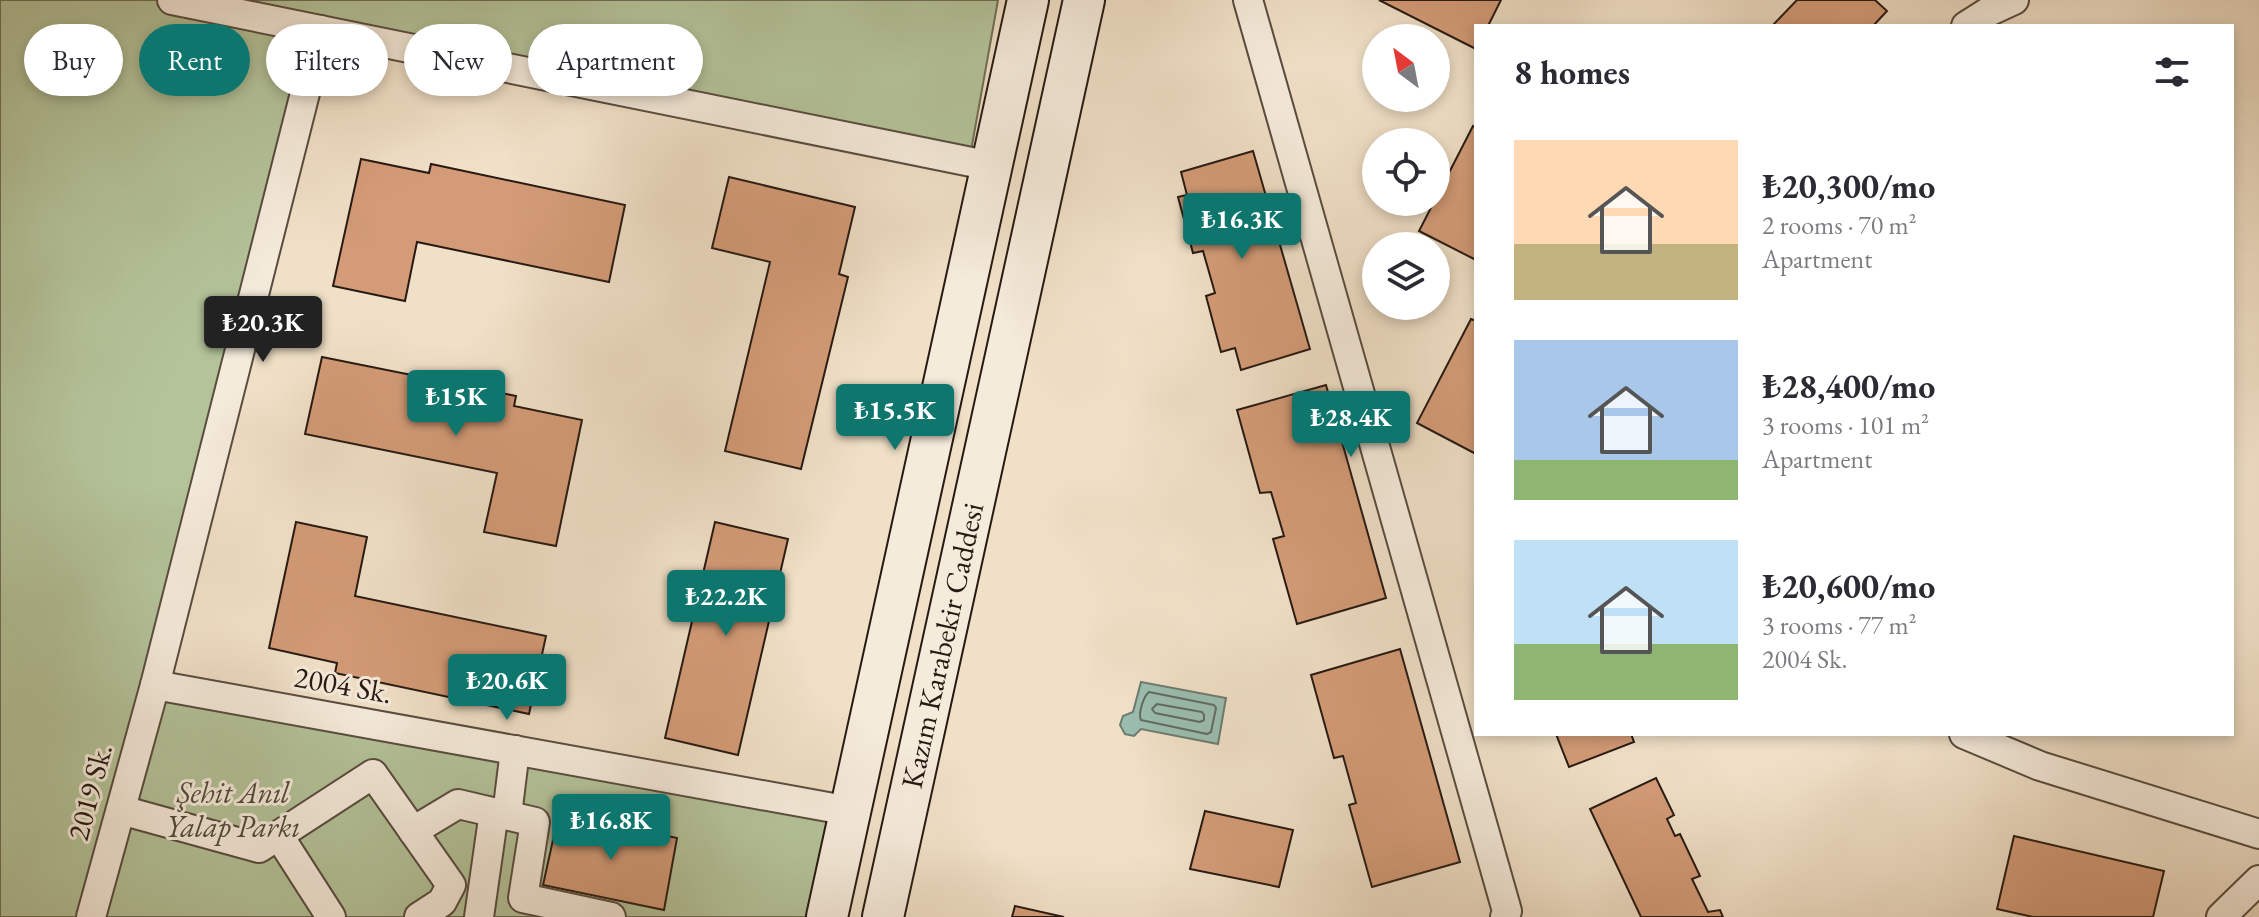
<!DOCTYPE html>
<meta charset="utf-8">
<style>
body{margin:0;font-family:"EB Garamond",serif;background:#f2f2f3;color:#2b2b33;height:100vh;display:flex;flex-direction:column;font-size:30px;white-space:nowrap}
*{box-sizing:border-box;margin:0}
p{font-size:26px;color:#7c7c81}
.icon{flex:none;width:44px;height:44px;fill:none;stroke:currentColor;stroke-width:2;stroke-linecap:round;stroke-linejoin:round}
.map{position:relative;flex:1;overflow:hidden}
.side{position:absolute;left:1474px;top:24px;width:760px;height:712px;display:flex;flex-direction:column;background:#fff;border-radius:0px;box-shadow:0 4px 12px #0003}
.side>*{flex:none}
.hud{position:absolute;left:24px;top:24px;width:760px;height:72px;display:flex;gap:16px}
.needle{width:52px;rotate:328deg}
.buttons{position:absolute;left:1362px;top:24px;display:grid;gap:16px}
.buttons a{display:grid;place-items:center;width:88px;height:88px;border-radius:50%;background:#fff;box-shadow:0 4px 12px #0003;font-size:40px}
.price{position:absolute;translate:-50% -68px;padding:0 18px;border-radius:8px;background:#0f766e;color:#fff;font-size:26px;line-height:52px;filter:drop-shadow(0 2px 4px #0008)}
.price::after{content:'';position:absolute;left:50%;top:48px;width:24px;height:18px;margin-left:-12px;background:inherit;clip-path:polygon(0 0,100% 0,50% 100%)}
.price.current{background:#222;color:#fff}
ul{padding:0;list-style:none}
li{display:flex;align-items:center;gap:24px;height:200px;padding:0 40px}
li span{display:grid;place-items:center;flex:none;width:224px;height:160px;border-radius:0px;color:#555}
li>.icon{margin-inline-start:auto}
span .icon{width:96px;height:96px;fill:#fffc;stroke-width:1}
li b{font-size:34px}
h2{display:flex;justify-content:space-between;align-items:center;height:96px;padding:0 40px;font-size:34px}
.pill{padding:0 28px;border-radius:36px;background:#fff;box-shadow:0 4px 12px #0003;font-size:28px;line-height:72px}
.pill.current{background:#0f766e;color:#fff}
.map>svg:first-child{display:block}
.green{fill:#b4c39a;stroke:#6e6e56;stroke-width:2}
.water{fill:#9bbeb0;stroke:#6d7c71;stroke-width:2}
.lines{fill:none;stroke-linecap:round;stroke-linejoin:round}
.shore{stroke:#616c62;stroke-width:2}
.building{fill:#d39b77;stroke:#271a13;stroke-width:2}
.street-casing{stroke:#594c40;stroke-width:32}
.secondary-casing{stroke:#271a13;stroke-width:44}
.street{stroke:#f5ebdb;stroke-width:28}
.secondary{stroke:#f5ebdb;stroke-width:40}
.labels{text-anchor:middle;stroke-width:6;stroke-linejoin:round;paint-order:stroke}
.street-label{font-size:30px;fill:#271a13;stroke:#f5ebdb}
.park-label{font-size:30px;font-style:italic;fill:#514d3c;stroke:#f5ebdb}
</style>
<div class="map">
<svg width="2259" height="917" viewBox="0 0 2259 917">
<rect width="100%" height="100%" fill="#f0e0c7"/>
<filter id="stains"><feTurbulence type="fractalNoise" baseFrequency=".0025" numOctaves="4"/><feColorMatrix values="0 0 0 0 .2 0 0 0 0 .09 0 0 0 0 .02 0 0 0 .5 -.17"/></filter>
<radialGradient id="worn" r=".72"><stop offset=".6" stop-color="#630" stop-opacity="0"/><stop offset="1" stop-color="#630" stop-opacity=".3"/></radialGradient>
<path class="green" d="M0,0H998L969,162L321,31L155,685L830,807L806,917H0Z"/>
<path class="water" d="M1141,682L1226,698L1218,744L1141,729L1134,736L1125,734L1120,725L1123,716L1133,712Z"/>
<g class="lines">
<g class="shore">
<path d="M1149,692L1214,705L1216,708L1211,732L1207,734L1141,720C1138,714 1143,697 1149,692Z"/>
<path d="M1157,704L1202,712L1204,715V720L1200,722L1155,713L1152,709Z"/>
</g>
</g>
<g class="building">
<path d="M1379,0H1501L1488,26H1476V49Z"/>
<path d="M1797,0H1875L1887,11L1873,26H1772Z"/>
<path d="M1473,126L1476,128V260L1419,231Z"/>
<path d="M1253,151L1310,349L1241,370L1235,348L1221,352L1206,296L1215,293L1203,251L1193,253L1178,197L1187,195L1181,172Z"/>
<path d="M361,159L429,173L431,164L625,205L609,282L417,242L405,301L333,286Z"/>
<path d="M729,177L855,207L839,274L848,277L801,469L725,451L770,262L712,248Z"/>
<path d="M1471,319L1476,321V454L1417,423Z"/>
<path d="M322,357L516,396L514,406L582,420L556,546L484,532L497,473L305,434Z"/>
<path d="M1326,385L1386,598L1297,624L1273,539L1284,536L1271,492L1260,493L1237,410Z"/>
<path d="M296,522L367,537L355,596L546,636L529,714L335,673L337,663L269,648Z"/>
<path d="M715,522L788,539L738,755L665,738Z"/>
<path d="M1400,649L1460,862L1372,887L1349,805L1356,803L1343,756L1334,758L1311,675Z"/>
<path d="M1556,734H1631L1634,742L1569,767Z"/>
<path d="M1656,778L1674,815L1667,819L1675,836L1680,834L1700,876L1692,879L1708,912L1720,910L1723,917H1641L1590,809Z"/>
<path d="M1205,811L1293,830L1279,887L1190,869Z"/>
<path d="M559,813L677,838L664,910L543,885Z"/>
<path d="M2014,836L2164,871L2153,917H2033L1997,909Z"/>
<path d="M1015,906L1064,917H1012Z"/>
</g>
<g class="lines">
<defs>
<g id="street">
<path d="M172,0L991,166"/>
<path d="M1248,0L1507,911L1505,917"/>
<path d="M1966,26L1988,12L2014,0"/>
<path d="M155,685L850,811"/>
<path d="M1964,734L2040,766L2259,834"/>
<path d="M121,810L259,848L373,774L451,885L442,902L419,917"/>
<path d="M507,815L515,750"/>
<path d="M413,831L458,804L535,822L523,898L611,917"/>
<path d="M279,836L331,917"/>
<path d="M91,917L155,685L321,30"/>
<path d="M479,917L494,812"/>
<path d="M2221,917L2259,880"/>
</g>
<g id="secondary">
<path d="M827,917L1028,0"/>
<path id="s1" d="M883,917L1084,0"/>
</g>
</defs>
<use href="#street" class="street-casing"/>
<use href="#secondary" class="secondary-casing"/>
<use href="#street" class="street"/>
<use href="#secondary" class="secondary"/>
</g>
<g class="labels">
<g class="street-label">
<text dy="10" stroke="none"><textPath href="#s1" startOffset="278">Kazım Karabekir Caddesi</textPath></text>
<text transform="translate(343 685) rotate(10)" y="10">2004 Sk.</text>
<text transform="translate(90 792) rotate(-75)" y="10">2019 Sk.</text>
</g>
<g class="park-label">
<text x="233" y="803">Şehit Anıl<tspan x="233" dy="34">Yalap Parkı</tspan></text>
</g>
</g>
<rect width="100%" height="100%" filter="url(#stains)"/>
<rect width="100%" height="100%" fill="url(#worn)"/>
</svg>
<div class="buttons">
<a><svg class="needle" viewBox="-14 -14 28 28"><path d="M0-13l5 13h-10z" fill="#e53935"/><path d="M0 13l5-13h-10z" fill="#7c7c81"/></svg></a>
<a><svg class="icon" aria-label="locate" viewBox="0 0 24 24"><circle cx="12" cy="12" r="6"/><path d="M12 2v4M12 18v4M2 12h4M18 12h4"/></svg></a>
<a><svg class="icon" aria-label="layers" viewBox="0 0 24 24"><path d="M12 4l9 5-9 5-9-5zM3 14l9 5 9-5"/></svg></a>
</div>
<b class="price" style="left:1242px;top:261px">₺16.3K</b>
<b class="price current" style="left:263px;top:364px">₺20.3K</b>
<b class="price" style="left:456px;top:438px">₺15K</b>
<b class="price" style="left:895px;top:452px">₺15.5K</b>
<b class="price" style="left:1351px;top:459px">₺28.4K</b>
<b class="price" style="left:726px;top:638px">₺22.2K</b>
<b class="price" style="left:507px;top:722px">₺20.6K</b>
<b class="price" style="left:611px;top:862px">₺16.8K</b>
<div class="hud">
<a class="pill">Buy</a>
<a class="pill current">Rent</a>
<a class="pill">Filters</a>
<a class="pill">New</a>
<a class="pill">Apartment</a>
</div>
<section class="side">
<h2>8 homes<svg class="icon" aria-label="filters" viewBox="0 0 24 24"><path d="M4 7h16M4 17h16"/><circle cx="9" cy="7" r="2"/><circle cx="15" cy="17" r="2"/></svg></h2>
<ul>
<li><span style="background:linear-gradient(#ffd9b3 65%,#c2b280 0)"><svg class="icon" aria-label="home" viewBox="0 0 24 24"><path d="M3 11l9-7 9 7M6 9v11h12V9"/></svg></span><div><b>₺20,300/mo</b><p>2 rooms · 70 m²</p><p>Apartment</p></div></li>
<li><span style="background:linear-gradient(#a9c7e8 75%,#8fb573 0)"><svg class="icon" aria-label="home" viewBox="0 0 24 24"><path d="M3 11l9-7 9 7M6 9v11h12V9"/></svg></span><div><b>₺28,400/mo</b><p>3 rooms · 101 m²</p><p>Apartment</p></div></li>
<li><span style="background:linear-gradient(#bfe0f5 65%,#8fb573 0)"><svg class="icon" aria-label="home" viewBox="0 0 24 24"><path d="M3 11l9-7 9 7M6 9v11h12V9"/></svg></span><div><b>₺20,600/mo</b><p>3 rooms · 77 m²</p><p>2004 Sk.</p></div></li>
</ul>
</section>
</div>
